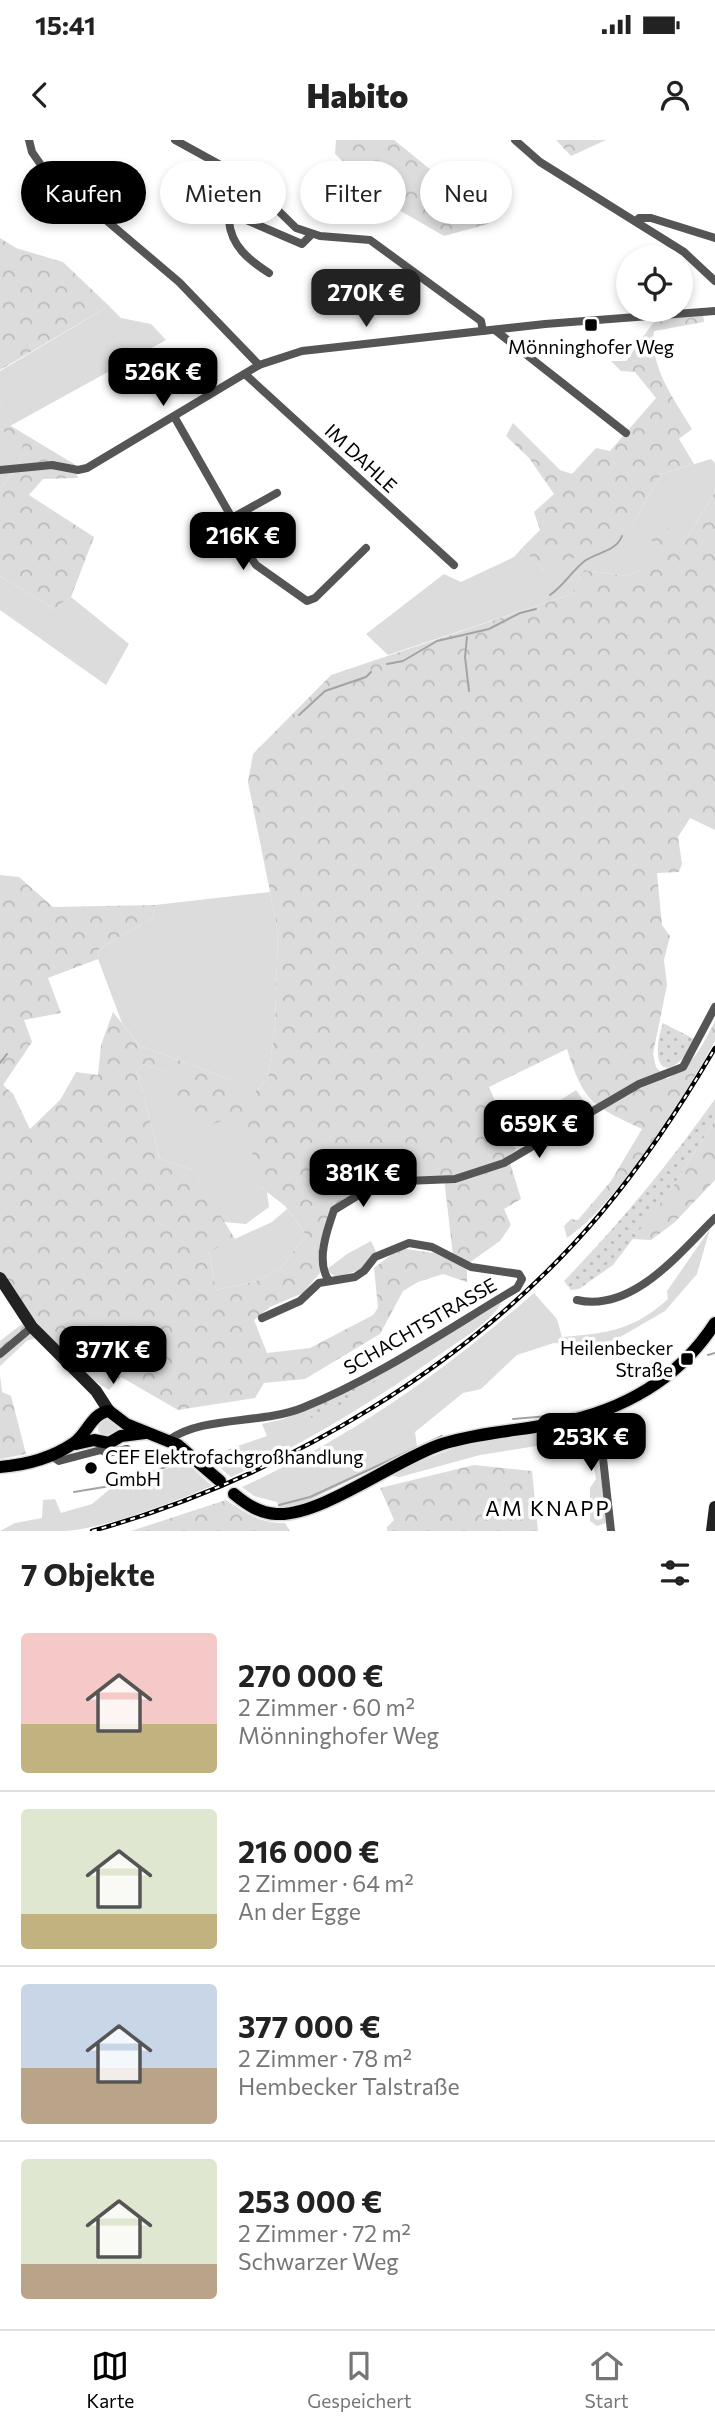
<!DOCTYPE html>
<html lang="de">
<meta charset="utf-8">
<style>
body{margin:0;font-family:Commissioner,sans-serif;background:#f2f2f2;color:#222;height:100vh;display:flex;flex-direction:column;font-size:26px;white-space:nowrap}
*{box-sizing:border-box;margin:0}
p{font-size:23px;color:#767676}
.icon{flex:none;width:38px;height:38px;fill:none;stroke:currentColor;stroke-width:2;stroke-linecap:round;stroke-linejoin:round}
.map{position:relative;height:1391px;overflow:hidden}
.side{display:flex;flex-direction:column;background:#fff;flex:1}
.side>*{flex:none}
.banner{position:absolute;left:21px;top:21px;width:674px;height:63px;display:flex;gap:14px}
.tools{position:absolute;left:616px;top:105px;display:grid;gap:14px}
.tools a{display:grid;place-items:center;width:77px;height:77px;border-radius:50%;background:#fff;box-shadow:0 4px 10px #0003;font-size:35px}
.price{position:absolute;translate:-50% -60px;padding:0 16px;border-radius:14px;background:#000;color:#fff;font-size:23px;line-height:46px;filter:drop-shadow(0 2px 4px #0008)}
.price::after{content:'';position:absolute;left:50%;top:42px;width:21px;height:16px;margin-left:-10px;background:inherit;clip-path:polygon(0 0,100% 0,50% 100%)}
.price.current{background:#222;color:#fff}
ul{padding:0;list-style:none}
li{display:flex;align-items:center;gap:21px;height:175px;padding:0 21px}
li+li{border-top:2px solid #e0e0e0}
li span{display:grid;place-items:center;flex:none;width:196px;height:140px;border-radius:7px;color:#555}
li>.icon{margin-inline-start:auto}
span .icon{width:84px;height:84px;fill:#fffc;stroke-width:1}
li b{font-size:30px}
h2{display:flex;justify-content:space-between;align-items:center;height:84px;padding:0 21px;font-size:30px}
.pill{padding:0 24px;border-radius:32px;background:#fff;box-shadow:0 4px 10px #0003;font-size:24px;line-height:63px}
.pill.current{background:#000;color:#fff}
.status{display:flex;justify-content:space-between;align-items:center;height:49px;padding:0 35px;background:#fff;direction:ltr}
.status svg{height:19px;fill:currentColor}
header{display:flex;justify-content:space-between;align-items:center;height:91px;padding:0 21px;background:#fff;font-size:32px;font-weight:800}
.tab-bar{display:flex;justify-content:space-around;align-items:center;height:98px;border-top:2px solid #e0e0e0;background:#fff;font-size:19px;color:#767676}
.tab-bar a{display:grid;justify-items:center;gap:4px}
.tab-bar .current{color:#000}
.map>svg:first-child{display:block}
.grass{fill:#dcdcdc}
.forest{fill:url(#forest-crowns)}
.park{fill:url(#park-dots)}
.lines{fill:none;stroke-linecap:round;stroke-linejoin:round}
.stream{stroke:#a3a3a3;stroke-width:2}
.primary-casing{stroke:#dbdbdb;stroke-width:15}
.street{stroke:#555;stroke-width:8}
.secondary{stroke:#222;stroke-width:12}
.primary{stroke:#000;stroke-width:12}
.rail-casing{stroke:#000;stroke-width:4.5}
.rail{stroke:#fff;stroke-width:2;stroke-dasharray:5;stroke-linecap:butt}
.poi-dot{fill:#000;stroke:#fff;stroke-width:2.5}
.labels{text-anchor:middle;stroke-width:7;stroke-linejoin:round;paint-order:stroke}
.poi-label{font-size:19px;fill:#000;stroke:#fff}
.street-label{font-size:19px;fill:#000;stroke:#fff}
.neighbourhood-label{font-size:21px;letter-spacing:2px;fill:#000;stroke:#fff}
</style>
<div class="status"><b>15:41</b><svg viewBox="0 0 49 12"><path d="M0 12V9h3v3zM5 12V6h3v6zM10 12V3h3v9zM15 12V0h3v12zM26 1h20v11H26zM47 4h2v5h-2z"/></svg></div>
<header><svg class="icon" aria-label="back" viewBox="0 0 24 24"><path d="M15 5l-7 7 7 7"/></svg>Habito<svg class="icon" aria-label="person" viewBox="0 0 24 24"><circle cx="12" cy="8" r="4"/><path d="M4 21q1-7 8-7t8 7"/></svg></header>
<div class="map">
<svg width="715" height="1391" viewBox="0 0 715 1391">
<defs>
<pattern id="forest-crowns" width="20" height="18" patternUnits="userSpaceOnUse" patternTransform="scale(1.75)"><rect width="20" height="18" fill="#dcdcdc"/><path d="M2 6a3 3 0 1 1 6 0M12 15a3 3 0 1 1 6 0" fill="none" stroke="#bbb"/></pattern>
<pattern id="park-dots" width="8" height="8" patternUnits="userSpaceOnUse" patternTransform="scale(1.75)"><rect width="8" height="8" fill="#dcdcdc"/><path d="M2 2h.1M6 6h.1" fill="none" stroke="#bbb" stroke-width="1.8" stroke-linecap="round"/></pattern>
</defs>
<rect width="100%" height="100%" fill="#fff"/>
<g class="grass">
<path d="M109,166L121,178L151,184L166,200L10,286L0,262V231Z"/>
<path d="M0,289L24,304L17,327L0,350Z"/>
<path d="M711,319L715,323V352L684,403L665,386V417L628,436L584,430L572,454L388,515L366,494L444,434L461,442L514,417L522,408L544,431L633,384L661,334Z"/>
<path d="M0,436L54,469L71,457L129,504L106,545L0,470Z"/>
<path d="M270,752L278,792L275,887L268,938L253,954L258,1045L267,1052L269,1067L246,1084L224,1082L193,1030L160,1019L137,931L143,924L176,934L231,940L139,905L122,883L98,819L99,809L152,778L155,765Z"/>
<path d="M576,950L586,964L563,980L553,965Z"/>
<path d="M287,1069L306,1095L281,1128L257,1141L216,1150L209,1111L272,1082Z"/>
<path d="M710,1089L697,1134L665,1171L615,1200L579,1206L554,1203L517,1215L481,1249L463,1253L415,1292L417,1307L302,1364L279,1368L277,1362L254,1356L242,1347C349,1299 446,1230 534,1153L557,1179L562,1197C608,1193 632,1191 668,1159L667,1151Z"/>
<path d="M371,1101L377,1114L360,1130L336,1137L326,1130L347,1114Z"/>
<path d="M502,1162C491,1182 463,1198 445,1211C377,1259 307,1303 231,1337L211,1320L229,1309L267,1296L262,1284L284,1279L307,1269L311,1277L379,1239L375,1233Z"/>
<circle cx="108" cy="1288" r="10"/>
<path d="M595,1285L606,1383L597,1386L590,1381V1348L596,1339L589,1299L566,1304L557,1313L537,1306L480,1315L400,1337L392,1336V1332L475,1300Z"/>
<path d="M186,1322L212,1346C171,1363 110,1387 66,1391C44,1391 22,1391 0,1391L15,1383L42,1378L43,1360L55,1359L61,1373L92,1364L110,1349Z"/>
</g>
<g class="forest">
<path d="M336,0H394L462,55L493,73L488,84L444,96L354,44L355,33L335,14Z"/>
<path d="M556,0H606L571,16Z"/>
<path d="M0,98L16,108L63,122L109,166L0,230Z"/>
<path d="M703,174L704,182L654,191C649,226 674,259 692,289L679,299L694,324L661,334L633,384L595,409L544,431L522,408L540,390L534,372L554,354L529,318L506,296L513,283L560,330L572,334L596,308L610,311L656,258L635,232L621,231L611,221H626L655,180Z"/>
<path d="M0,262L11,286L74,324L78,338L43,339L29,355L94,397L71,457L54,469L0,436V350L17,327L23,304L0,289Z"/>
<path d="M715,352V690L690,678L678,697L682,724L679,732L657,733L662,785L670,796L664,820L667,845L653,914L656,927L667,939C693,925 702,907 715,881V901C686,955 616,1066 567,1098L564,1086L571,1079L578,1080L611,1041L642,989C592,965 584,963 567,909L489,947L516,1010L508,1016L521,1059L504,1069L511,1085L500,1101L469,1123L453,1116L444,1038L379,1040L331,1069L321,1109L320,1133L303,1153L270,1167L254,1180L267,1213L310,1208L373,1175L378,1168L374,1128L400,1108L434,1113L467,1128V1142L443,1134L418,1142L403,1151L380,1194L305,1239L264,1243L255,1258L178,1270L121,1237L109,1250C63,1223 30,1175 0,1132V735L19,737L53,767L155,765L152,778L99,809L98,819L48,838L61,873L24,880L32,902L3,945L13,954L30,989L60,960L76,932L98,935L101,905L113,872L139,905L231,940L246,955L242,975C195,989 198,995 171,951L175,934L143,924L137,931L160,1019L193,1030L235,1099L209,1112L216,1150L257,1141L281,1128L306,1095L285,1066L258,1045L248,987L253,954L268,938L275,887L278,792L248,642L253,614L331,535L572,454L584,430L628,436L664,417L650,398L665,385L684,403Z"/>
<path d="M715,980V1040L674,1083L651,1100L632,1099L673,1046Z"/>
<path d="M23,1183L35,1199L28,1200L0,1226V1201Z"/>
<path d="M0,1235L2,1252L11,1256L26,1314L0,1319Z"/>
<path d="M474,1325L532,1331L538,1391H387V1387L394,1380L380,1348Z"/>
<path d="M226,1360C245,1373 262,1384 285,1383L290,1391H131Z"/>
</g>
<g class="park">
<path d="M663,883L696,900C667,948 648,928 663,883Z"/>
<path d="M715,959V980L673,1046L613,1125L579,1149L571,1150L564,1141C620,1083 669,1024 715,959Z"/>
<path d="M375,1233L379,1239L344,1263L311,1278L307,1269Z"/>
</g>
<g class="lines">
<g class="stream">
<path d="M550,455C565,445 572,430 586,420C599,412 616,411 622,396"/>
<path d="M467,497L465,517L469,551"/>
<path d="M387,524L403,521L437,501L489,489L520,473L536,469"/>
<path d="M299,575L325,551L366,537L371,532"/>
<path d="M0,923L7,914"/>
<path d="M708,1215L715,1213"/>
<path d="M513,1279L549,1276"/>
<path d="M74,1352L110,1346L181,1322"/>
<path d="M279,1365L310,1357L442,1296"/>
</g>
<defs>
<g id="primary">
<path d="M76,1304L94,1300L109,1303L121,1296L145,1293"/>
<path d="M0,1327C26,1325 52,1318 74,1303C87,1294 92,1273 109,1271L126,1284L178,1305L220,1341"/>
<path d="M234,1354C246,1364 259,1373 276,1374C321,1377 396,1319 442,1304C480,1292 519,1291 558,1283C622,1271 679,1239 715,1183"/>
</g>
</defs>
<use href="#primary" class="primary-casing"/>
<g class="street">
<path d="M29,0L32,12L41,25L179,142L259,225"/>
<path d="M175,0L246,39L296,88L320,96L370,100L481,181L483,191"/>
<path d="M515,0L540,22L684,112L715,141"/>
<path d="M636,81L639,78H651L715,98"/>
<path d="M269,133C249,120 231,106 229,81L231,78L244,79L302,104L311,95"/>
<path d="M495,190L626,293"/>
<path d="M246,235L454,425"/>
<path d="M175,278L232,378L240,402L256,425L307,461L315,458L366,408"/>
<path d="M0,330L52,325L78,330L87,328L259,225L302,211L545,184L715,171"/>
<path d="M232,378L277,353"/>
<path d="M328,1139C316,1121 327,1090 334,1070L380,1042L455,1039L504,1023L639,944L683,927L715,867"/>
<path d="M577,1160C633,1173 680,1112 715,1078"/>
<path d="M0,1214L32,1187"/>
<path d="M598,1273L611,1391"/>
<path d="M169,1300C201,1276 262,1284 302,1268C377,1238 448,1189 517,1148L522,1139L519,1134L471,1127L432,1107L409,1103L375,1117L364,1131L355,1137L319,1143L300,1161L262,1178"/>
<path d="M51,1315L59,1321L101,1310L107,1313L127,1309"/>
</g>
<g class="secondary">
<path d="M0,1138L32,1187L96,1251L109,1271"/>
<path d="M712,1391L715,1367"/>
</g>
<use href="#primary" class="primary"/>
<defs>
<path id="rail" d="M92,1391C282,1338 473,1225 601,1073C644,1022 681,966 715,908"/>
</defs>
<use href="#rail" class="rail-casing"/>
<use href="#rail" class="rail"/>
</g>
<g class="poi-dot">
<rect x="584" y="178" width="14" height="14" rx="3.5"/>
<rect x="680" y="1212" width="14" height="14" rx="3.5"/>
<circle cx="91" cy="1328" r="7"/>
</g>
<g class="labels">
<g class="poi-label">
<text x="591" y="214">Mönninghofer Weg</text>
<text x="673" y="1215" text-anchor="end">Heilenbecker<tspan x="673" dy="22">Straße</tspan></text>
<text x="105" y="1324" text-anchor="start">CEF Elektrofachgroßhandlung<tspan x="105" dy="22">GmbH</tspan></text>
</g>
<g class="street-label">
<text transform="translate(361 318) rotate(43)" y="7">IM DAHLE</text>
<text transform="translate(420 1186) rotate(-30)" y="7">SCHACHTSTRASSE</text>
</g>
<g class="neighbourhood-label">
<text x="548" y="1376">AM KNAPP</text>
</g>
</g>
</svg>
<div class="tools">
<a><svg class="icon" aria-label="locate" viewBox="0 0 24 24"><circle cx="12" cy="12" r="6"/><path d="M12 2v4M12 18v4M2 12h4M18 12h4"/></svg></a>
</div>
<b class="price current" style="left:366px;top:189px">270K €</b>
<b class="price" style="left:163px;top:268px">526K €</b>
<b class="price" style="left:243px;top:432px">216K €</b>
<b class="price" style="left:539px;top:1020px">659K €</b>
<b class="price" style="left:363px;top:1069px">381K €</b>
<b class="price" style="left:113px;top:1246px">377K €</b>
<b class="price" style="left:591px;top:1333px">253K €</b>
<div class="banner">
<a class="pill current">Kaufen</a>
<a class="pill">Mieten</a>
<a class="pill">Filter</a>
<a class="pill">Neu</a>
</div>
</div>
<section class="side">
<h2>7 Objekte<svg class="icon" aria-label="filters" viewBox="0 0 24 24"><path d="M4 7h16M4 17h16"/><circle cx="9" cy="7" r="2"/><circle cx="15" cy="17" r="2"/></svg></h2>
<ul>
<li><span style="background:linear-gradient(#f6c9c9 65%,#c2b280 0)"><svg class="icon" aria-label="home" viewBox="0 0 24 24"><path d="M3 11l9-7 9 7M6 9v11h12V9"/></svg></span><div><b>270 000 €</b><p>2 Zimmer · 60 m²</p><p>Mönninghofer Weg</p></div></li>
<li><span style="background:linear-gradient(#dfe7d0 75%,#c2b280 0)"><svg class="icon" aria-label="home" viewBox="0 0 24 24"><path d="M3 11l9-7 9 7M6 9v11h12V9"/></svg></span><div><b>216 000 €</b><p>2 Zimmer · 64 m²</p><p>An der Egge</p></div></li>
<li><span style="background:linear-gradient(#c9d6e8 60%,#b9a48a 0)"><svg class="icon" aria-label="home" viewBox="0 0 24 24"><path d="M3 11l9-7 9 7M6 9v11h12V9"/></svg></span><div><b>377 000 €</b><p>2 Zimmer · 78 m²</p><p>Hembecker Talstraße</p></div></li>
<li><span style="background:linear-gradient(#dfe7d0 75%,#b9a48a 0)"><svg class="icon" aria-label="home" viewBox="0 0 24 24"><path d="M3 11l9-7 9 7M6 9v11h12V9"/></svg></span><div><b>253 000 €</b><p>2 Zimmer · 72 m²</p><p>Schwarzer Weg</p></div></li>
</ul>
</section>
<nav class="tab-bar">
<a class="current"><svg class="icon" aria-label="map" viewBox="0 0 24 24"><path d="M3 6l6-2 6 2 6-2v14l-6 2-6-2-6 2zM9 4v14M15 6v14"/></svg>Karte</a>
<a><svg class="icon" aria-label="saved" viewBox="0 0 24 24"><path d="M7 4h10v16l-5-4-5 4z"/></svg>Gespeichert</a>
<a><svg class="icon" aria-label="home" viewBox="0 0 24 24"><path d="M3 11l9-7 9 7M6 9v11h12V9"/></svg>Start</a>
</nav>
